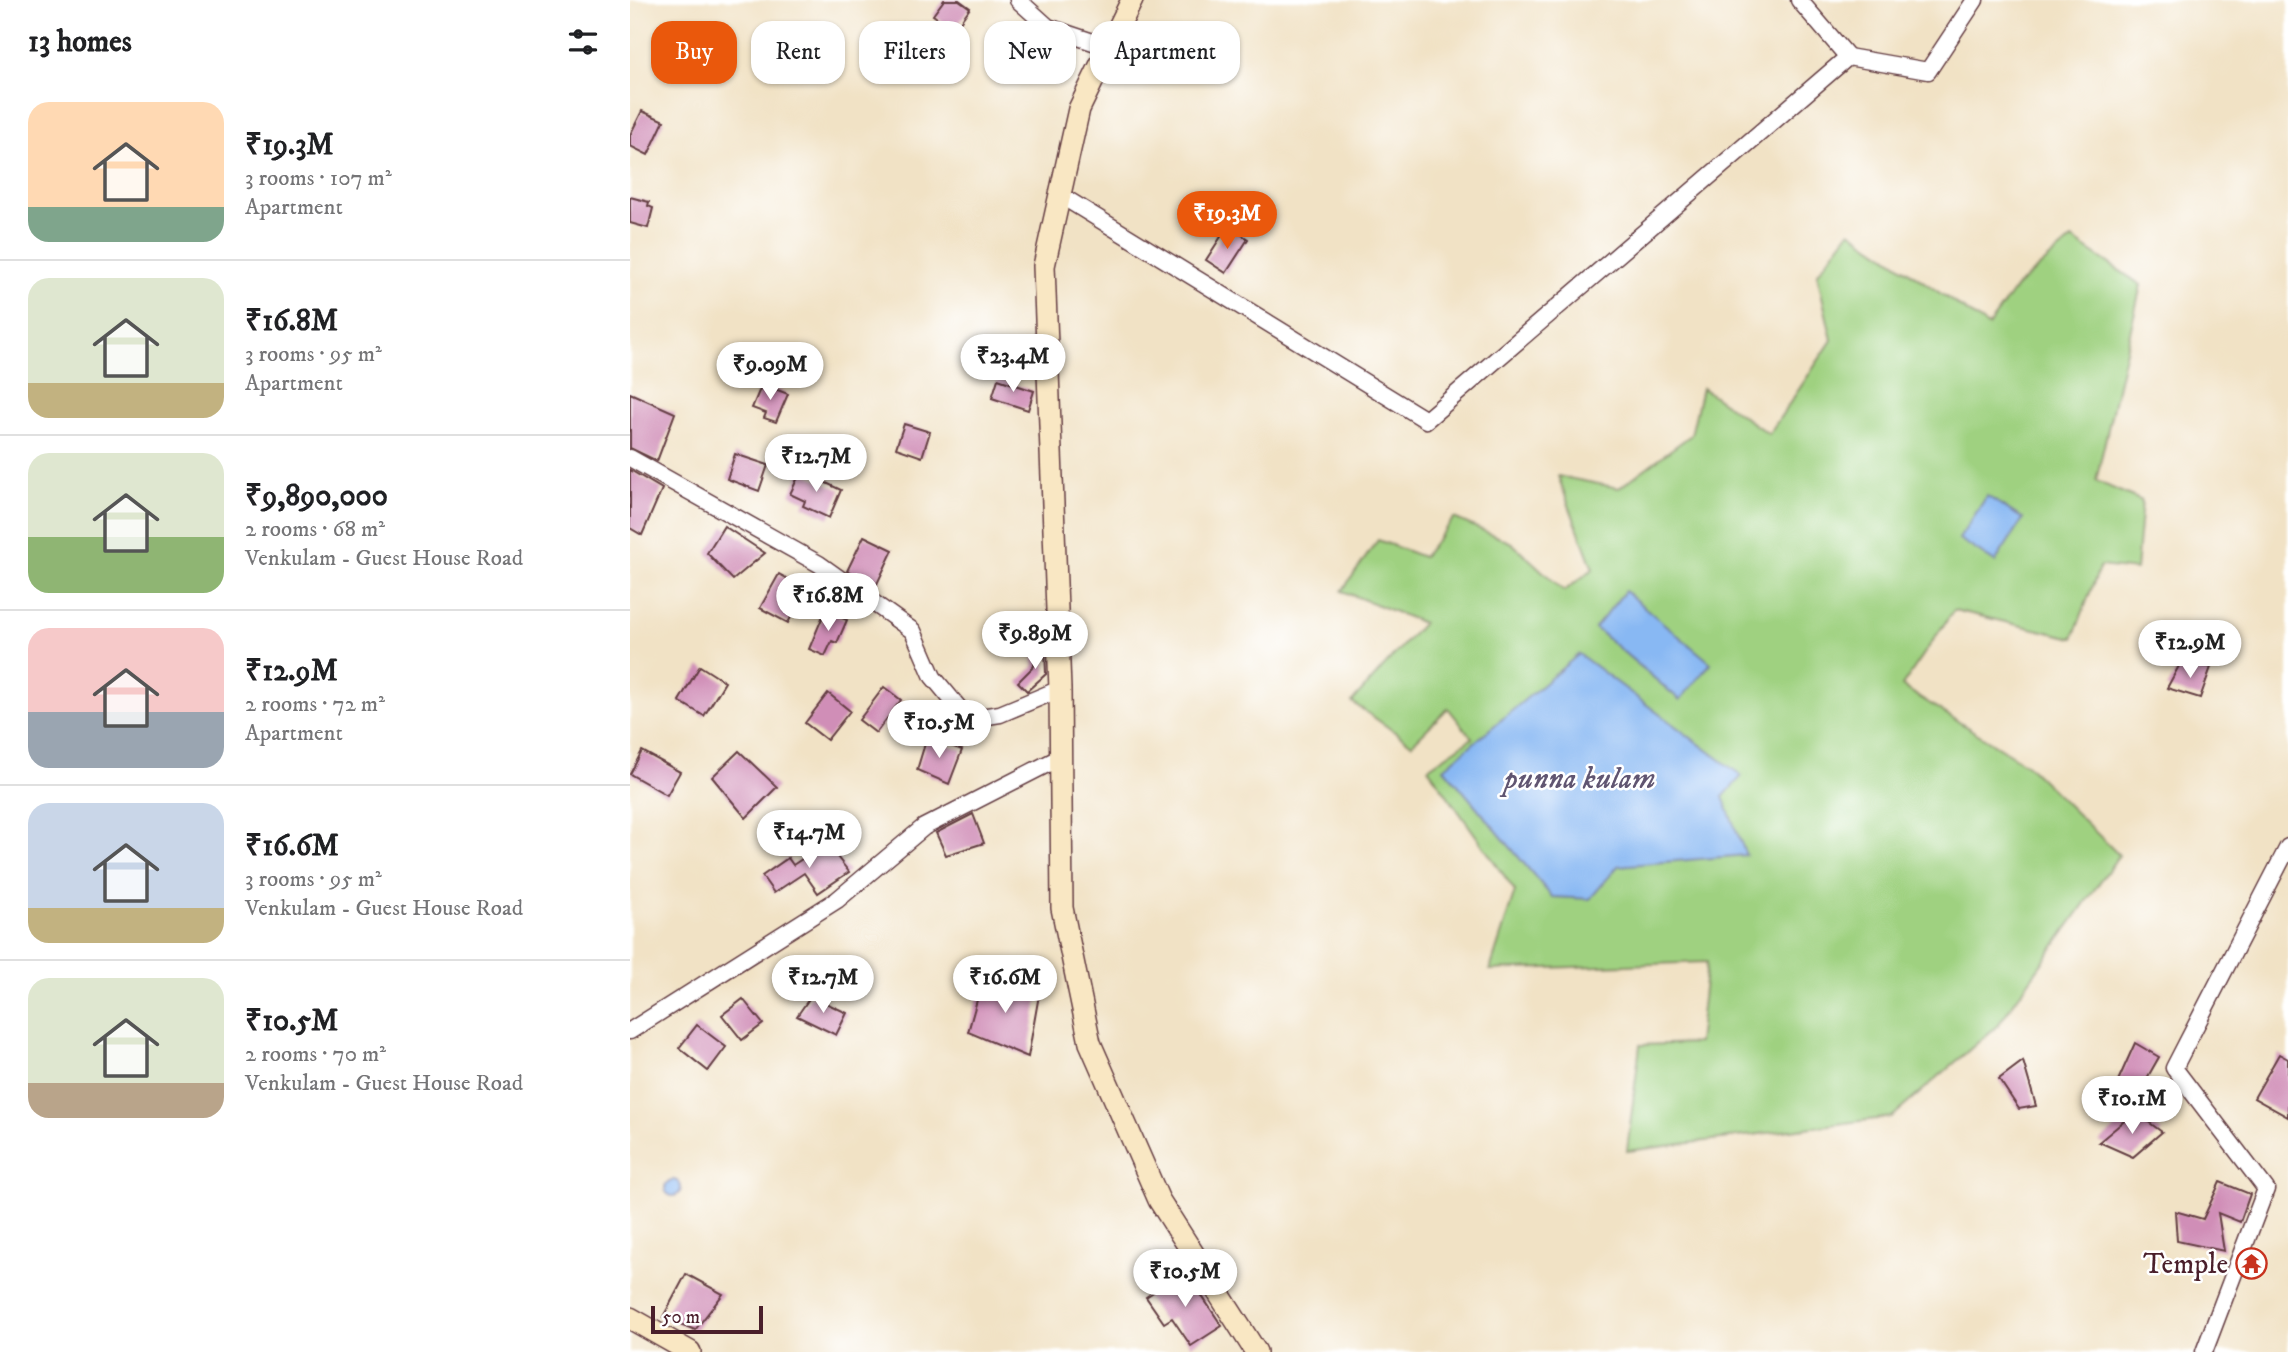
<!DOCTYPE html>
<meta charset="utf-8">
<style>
body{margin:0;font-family:"IM FELL DW Pica",serif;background:#f6f6f6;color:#202124;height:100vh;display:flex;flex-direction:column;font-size:26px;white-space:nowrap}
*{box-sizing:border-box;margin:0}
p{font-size:23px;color:#757577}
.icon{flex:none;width:38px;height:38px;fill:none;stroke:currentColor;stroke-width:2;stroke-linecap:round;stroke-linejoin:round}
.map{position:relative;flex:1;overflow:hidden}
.sheet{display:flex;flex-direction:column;background:#fff;width:630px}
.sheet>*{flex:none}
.hud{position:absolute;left:21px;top:21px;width:665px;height:63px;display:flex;gap:14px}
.scale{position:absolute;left:21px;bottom:18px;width:112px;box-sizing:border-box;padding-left:7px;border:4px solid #4a1f2b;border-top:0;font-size:19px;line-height:24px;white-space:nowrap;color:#4a1f2b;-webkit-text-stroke:5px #fff;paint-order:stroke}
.price{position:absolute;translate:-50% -60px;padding:0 16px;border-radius:24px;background:#fff;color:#222;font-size:23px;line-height:46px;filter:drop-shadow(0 2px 4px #0008)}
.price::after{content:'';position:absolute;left:50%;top:42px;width:21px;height:16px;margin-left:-10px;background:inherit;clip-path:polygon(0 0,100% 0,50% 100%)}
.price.current{background:#ea580c;color:#fff}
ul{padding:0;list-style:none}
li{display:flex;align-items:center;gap:21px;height:175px;padding:0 28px}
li+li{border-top:2px solid #e0e0e0}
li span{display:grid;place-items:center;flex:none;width:196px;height:140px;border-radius:21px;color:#555}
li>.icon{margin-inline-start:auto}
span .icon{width:84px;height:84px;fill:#fffc;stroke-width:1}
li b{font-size:30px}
h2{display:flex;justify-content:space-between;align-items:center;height:84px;padding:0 28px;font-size:30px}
.pill{padding:0 24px;border-radius:21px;background:#fff;box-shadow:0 2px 5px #0004;font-size:24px;line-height:63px}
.pill.current{background:#ea580c;color:#fff}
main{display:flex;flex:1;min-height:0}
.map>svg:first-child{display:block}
.green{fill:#9fd180;stroke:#747856;stroke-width:2}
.water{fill:#88b8f3;stroke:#696c8f;stroke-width:2}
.building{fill:#d08eb7}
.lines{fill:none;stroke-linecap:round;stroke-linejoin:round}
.street-casing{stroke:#633c42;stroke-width:19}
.secondary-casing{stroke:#633c42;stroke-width:24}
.street{stroke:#fff;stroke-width:16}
.secondary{stroke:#f9e7c3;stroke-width:21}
.labels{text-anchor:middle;stroke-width:5;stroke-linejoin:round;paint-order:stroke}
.poi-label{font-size:28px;fill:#4a1f2b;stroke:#fff;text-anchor:end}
.water-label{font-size:30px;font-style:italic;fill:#605571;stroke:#fff}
</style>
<main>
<section class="sheet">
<h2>13 homes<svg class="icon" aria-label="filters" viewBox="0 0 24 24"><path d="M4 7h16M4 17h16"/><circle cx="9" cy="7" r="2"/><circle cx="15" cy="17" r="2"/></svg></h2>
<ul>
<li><span style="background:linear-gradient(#ffd9b3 75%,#7fa58c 0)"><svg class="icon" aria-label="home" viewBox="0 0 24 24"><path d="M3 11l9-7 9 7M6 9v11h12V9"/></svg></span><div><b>₹19.3M</b><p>3 rooms · 107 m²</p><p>Apartment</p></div></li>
<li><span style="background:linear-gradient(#dfe7d0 75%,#c2b280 0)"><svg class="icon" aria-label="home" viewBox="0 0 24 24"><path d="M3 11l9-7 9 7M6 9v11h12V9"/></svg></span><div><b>₹16.8M</b><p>3 rooms · 95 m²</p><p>Apartment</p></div></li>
<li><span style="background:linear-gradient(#dfe7d0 60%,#8fb573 0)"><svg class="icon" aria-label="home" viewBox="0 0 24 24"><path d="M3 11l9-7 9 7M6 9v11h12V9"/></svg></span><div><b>₹9,890,000</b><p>2 rooms · 68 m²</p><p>Venkulam - Guest House Road</p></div></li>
<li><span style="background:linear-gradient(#f6c9c9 60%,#9aa5b1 0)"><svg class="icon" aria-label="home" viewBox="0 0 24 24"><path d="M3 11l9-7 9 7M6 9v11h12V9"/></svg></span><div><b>₹12.9M</b><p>2 rooms · 72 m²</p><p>Apartment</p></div></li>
<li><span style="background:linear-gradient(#c9d6e8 75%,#c2b280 0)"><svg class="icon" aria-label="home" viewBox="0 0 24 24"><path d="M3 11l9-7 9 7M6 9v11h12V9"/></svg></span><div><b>₹16.6M</b><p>3 rooms · 95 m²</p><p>Venkulam - Guest House Road</p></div></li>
<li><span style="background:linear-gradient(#dfe7d0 75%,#b9a48a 0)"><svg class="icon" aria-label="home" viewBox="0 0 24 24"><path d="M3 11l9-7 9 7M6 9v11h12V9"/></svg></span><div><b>₹10.5M</b><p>2 rooms · 70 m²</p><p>Venkulam - Guest House Road</p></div></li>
</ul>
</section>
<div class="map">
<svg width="1658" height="1352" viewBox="0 0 1658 1352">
<rect width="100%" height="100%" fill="#fff"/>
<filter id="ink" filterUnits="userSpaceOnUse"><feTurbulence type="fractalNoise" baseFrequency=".0143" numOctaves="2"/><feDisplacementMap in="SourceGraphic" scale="14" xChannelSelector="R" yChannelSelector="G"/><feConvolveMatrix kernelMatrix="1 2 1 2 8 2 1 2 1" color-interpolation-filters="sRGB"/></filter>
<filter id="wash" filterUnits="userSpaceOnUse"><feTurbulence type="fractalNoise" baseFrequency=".00686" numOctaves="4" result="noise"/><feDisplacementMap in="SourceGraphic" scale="28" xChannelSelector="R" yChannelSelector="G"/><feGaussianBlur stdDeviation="1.57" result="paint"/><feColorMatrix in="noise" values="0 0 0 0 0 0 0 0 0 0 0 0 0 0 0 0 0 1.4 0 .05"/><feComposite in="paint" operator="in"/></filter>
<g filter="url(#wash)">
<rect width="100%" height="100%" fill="#f1e2c5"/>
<path class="green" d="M1220,231L1358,326L1386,287L1442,239L1511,285L1466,481L1512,501L1506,570L1470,566L1443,638L1324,610L1272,686L1397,765L1489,855L1368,1025L1262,1117L997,1151L1010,1045L1068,1043L1077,962L860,970L885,891L798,768L842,738L818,708L782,744L722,702L793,623L712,591L748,540L793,557L824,518L882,543L934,591L963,569L928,476L989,488L1061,435L1072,388L1139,434L1202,340L1187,274Z"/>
<g class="water">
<path d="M1357,496L1393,519L1365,562L1329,539Z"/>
<path d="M995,591L1081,663L1050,700L965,628Z"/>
<path d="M949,654L1112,776L1093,797L1116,855L988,866L960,899L922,897L814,768Z"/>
<circle cx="43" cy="1188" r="8"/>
</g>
<g id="blocks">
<g class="building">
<path d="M314,0H329L340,8L324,30L303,15Z"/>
<path d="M12,111L34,121L18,155L0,146V135Z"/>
<path d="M0,197L19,202L18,206L23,208L18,228L0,223Z"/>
<path d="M606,231L618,239L596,273L576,260L594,232L602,237Z"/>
<path d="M368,379L404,391L398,410L362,398Z"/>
<path d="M132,384L158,394L146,422L134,418L136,413L122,408Z"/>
<path d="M0,393L45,413L27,461L0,448Z"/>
<path d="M274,424L300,432L292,457L266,448Z"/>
<path d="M105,454L138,465L129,491L97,479Z"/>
<path d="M0,470L32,489L12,535L0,528Z"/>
<path d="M171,471L211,490L199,518L173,506L175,501L160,494Z"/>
<path d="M94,526L135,553L103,580L77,553Z"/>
<path d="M234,536L263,550L246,586L217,571Z"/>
<path d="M149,574L176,589L158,623L130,608Z"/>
<path d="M195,611L217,620L207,643L202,641L195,656L179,649Z"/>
<path d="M404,650H415L416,674L397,691L388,682L404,666Z"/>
<path d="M1550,664L1581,667L1570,698L1537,688Z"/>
<path d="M70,666L95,682L74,716L49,701Z"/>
<path d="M254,687L271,700L246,733L229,720Z"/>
<path d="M198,693L220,711L197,740L175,723Z"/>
<path d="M297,737L332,750L319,784L287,770Z"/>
<path d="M12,751L50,772L37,795L0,774Z"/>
<path d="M109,751L147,787L116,818L82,777Z"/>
<path d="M343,814L354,843L316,855L306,833Z"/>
<path d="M196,843L219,872L188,893L174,873L144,893L132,876L158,858L163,865Z"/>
<path d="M354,975L409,995L398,1057L338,1032Z"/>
<path d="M181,996L217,1013L206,1035L167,1016Z"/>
<path d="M113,999L133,1024L112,1040L92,1015Z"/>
<path d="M67,1025L96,1047L78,1071L49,1048Z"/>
<path d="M1505,1043L1529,1057L1512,1087L1487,1083Z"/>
<path d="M1649,1054L1658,1059V1117L1624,1098Z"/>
<path d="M1393,1061L1406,1106L1389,1109L1369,1079Z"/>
<path d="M1505,1112L1532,1132L1503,1157L1469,1142Z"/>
<path d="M1590,1182L1620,1194L1610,1222L1588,1213L1594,1251L1547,1241L1545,1211L1573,1219Z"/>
<path d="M56,1274L93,1294L65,1330L33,1317Z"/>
<path d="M546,1277L550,1283L559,1277L592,1326L561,1346L542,1318L534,1323L516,1297Z"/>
</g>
</g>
</g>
<g filter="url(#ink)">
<use href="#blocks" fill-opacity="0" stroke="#633c42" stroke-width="2"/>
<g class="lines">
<defs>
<g id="street">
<path d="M388,0L418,27L481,48"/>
<path d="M1169,0L1218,57"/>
<path d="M430,195L796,420L1218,57L1298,71L1345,0"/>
<path d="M0,458L189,564L283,631L303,677L338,719L370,714L430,689"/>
<path d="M0,1031L207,900L294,827L431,757"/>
<path d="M1574,1352L1636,1189L1544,1068L1658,847"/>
</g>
<g id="secondary">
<path d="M502,0L449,109L414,266L430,689L432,908L460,1043L529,1200L626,1352"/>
<path d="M0,1318L60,1352"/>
</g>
</defs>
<use href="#street" class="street-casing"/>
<use href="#secondary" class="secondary-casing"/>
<use href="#street" class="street"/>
<use href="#secondary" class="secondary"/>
</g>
</g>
<defs>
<symbol id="temple-ring" viewBox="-11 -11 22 22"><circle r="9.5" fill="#fff" stroke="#c8321e" stroke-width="1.5"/><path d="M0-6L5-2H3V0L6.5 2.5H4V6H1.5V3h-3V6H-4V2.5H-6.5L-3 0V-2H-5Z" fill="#c8321e"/></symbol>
</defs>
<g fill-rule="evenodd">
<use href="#temple-ring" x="1604" y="1246" width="35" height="35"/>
</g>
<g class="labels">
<g class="poi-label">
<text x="1598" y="1273">Temple</text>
</g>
<g class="water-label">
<text x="950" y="788">punna kulam</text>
</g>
</g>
</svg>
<div class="scale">50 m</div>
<b class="price current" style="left:597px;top:251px">₹19.3M</b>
<b class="price" style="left:383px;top:394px">₹23.4M</b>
<b class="price" style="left:140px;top:402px">₹9.09M</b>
<b class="price" style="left:186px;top:494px">₹12.7M</b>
<b class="price" style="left:198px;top:633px">₹16.8M</b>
<b class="price" style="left:405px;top:671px">₹9.89M</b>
<b class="price" style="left:1560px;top:680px">₹12.9M</b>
<b class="price" style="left:309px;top:760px">₹10.5M</b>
<b class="price" style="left:179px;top:870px">₹14.7M</b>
<b class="price" style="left:193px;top:1015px">₹12.7M</b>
<b class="price" style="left:375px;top:1015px">₹16.6M</b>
<b class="price" style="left:1502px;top:1136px">₹10.1M</b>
<b class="price" style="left:555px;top:1309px">₹10.5M</b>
<div class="hud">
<a class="pill current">Buy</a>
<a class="pill">Rent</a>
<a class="pill">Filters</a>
<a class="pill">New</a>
<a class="pill">Apartment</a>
</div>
</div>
</main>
